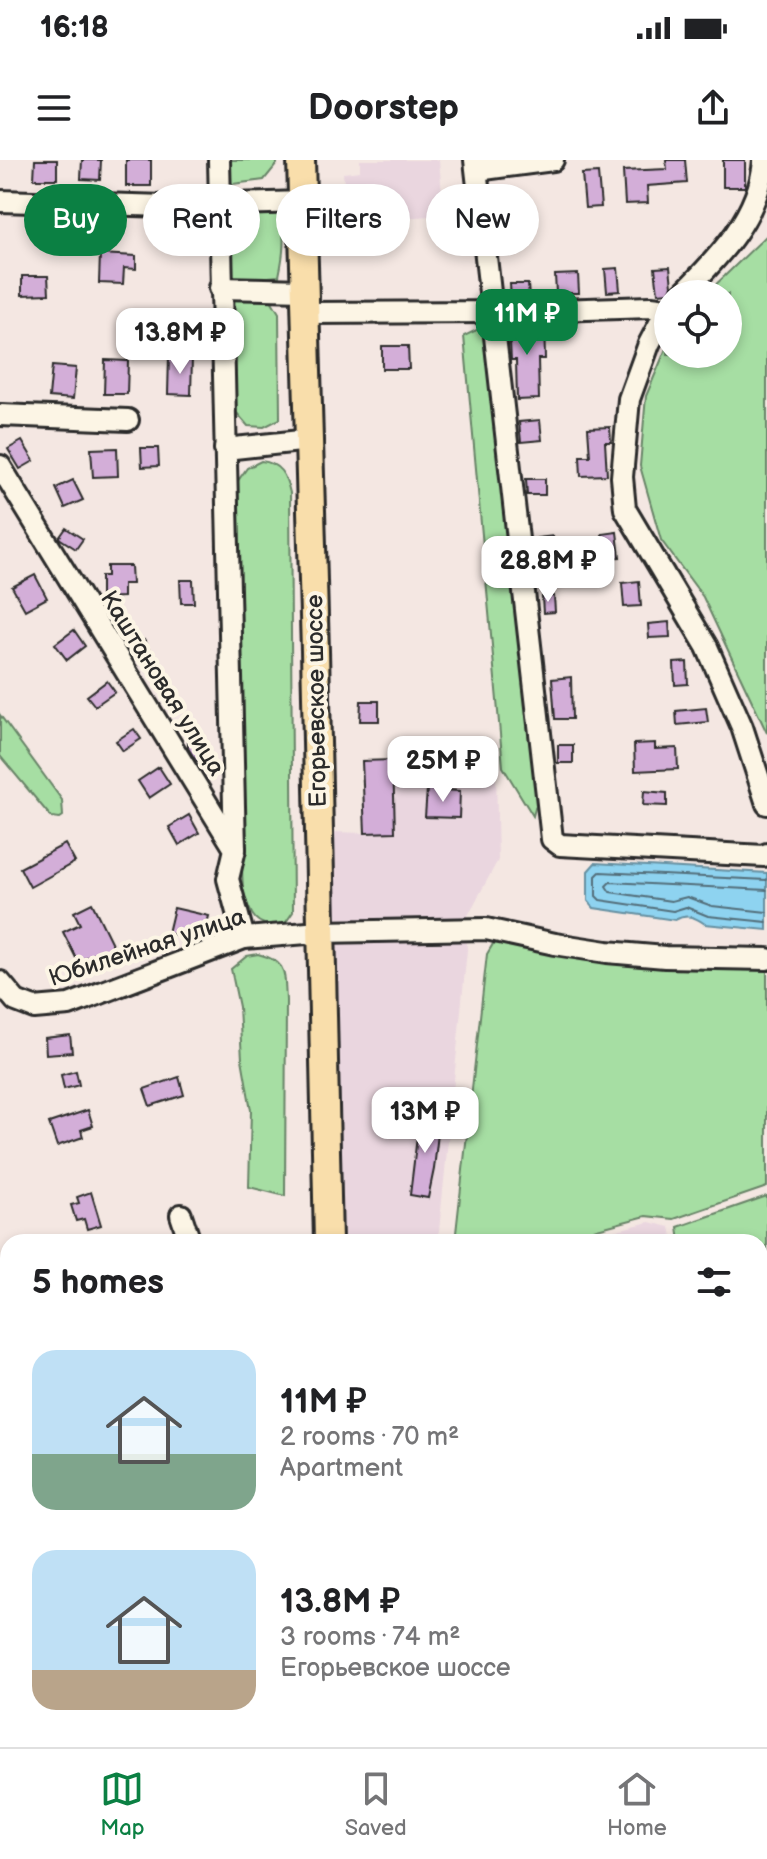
<!DOCTYPE html>
<meta charset="utf-8">
<style>
body{margin:0;font-family:"Balsamiq Sans",sans-serif;background:#f2f2f2;color:#202124;height:100vh;display:flex;flex-direction:column;font-size:30px;white-space:nowrap}
*{box-sizing:border-box;margin:0}
p{font-size:26px;color:#757577}
.icon{flex:none;width:44px;height:44px;fill:none;stroke:currentColor;stroke-width:2;stroke-linecap:round;stroke-linejoin:round}
.map{position:relative;flex:1;overflow:hidden}
.details{position:absolute;left:0px;top:1074px;width:768px;height:514px;display:flex;flex-direction:column;background:#fff;border-radius:24px 24px 0 0;box-shadow:0 4px 12px #0003}
.details>*{flex:none}
.guide{position:absolute;left:24px;top:24px;width:720px;height:72px;display:flex;gap:16px}
.tools{position:absolute;left:654px;top:120px;display:grid;gap:16px}
.tools a{display:grid;place-items:center;width:88px;height:88px;border-radius:50%;background:#fff;box-shadow:0 4px 12px #0003;font-size:40px}
.price{position:absolute;translate:-50% -68px;padding:0 18px;border-radius:16px;background:#fff;color:#222;font-size:26px;line-height:52px;filter:drop-shadow(0 2px 4px #0008)}
.price::after{content:'';position:absolute;left:50%;top:48px;width:24px;height:18px;margin-left:-12px;background:inherit;clip-path:polygon(0 0,100% 0,50% 100%)}
.price.active{background:#0b8043;color:#fff}
ul{padding:0;list-style:none}
li{display:flex;align-items:center;gap:24px;height:200px;padding:0 32px}
li span{display:grid;place-items:center;flex:none;width:224px;height:160px;border-radius:24px;color:#555}
li>.icon{margin-inline-start:auto}
span .icon{width:96px;height:96px;fill:#fffc;stroke-width:1}
li b{font-size:34px}
h2{display:flex;justify-content:space-between;align-items:center;height:96px;padding:0 32px;font-size:34px}
.pill{padding:0 28px;border-radius:36px;background:#fff;box-shadow:0 4px 12px #0003;font-size:28px;line-height:72px}
.pill.active{background:#0b8043;color:#fff}
.status{display:flex;justify-content:space-between;align-items:center;height:56px;padding:0 40px;background:#fff;direction:ltr}
.status svg{height:22px;fill:currentColor}
header{display:flex;justify-content:space-between;align-items:center;height:104px;padding:0 32px;background:#fff;font-size:36px;font-weight:800}
.tab-bar{display:flex;justify-content:space-around;align-items:center;height:112px;border-top:2px solid #e0e0e0;background:#fff;font-size:22px;color:#757577}
.tab-bar a{display:grid;justify-items:center;gap:4px}
.tab-bar .active{color:#0b8043}
.map>svg:first-child{display:block}
.built{fill:#ead6df}
.green{fill:#a6dea3;stroke:#688467;stroke-width:2}
.water{fill:#8ed3f0;stroke:#6690a1;stroke-width:2}
.lines{fill:none;stroke-linecap:round;stroke-linejoin:round}
.shore{stroke:#536e7a;stroke-width:2}
.stream{stroke:#6690a1;stroke-width:4}
.building{fill:#d3aed8;stroke:#2b2b2b;stroke-width:2}
.minor-casing{stroke:#2b2b2b;stroke-width:26}
.major-casing{stroke:#2b2b2b;stroke-width:32}
.minor{stroke:#fcf5e5;stroke-width:20}
.major{stroke:#f9deab;stroke-width:26}
.labels{text-anchor:middle;stroke-width:8;stroke-linejoin:round;paint-order:stroke}
.street-label{font-size:24px;fill:#2b2b2b;stroke:#fcf5e5}
</style>
<div class="status"><b>16:18</b><svg viewBox="0 0 49 12"><path d="M0 12V9h3v3zM5 12V6h3v6zM10 12V3h3v9zM15 12V0h3v12zM26 1h20v11H26zM47 4h2v5h-2z"/></svg></div>
<header><svg class="icon" aria-label="menu" viewBox="0 0 24 24"><path d="M4 6h16M4 12h16M4 18h16"/></svg>Doorstep<svg class="icon" aria-label="share" viewBox="0 0 24 24"><path d="M12 15V3M7 8l5-5 5 5M5 13v7h14v-7"/></svg></header>
<div class="map">
<svg width="767" height="1587" viewBox="0 0 767 1587">
<rect width="100%" height="100%" fill="#f4e7e2"/>
<filter id="ink" filterUnits="userSpaceOnUse"><feTurbulence type="fractalNoise" baseFrequency=".0125" numOctaves="2"/><feDisplacementMap in="SourceGraphic" scale="16" xChannelSelector="R" yChannelSelector="G"/><feConvolveMatrix kernelMatrix="1 2 1 2 8 2 1 2 1" color-interpolation-filters="sRGB"/></filter>
<g filter="url(#ink)">
<g class="built">
<path d="M360,0H439L444,55L347,62L343,13L360,11Z"/>
<path d="M393,600L394,611L496,613L498,700L466,759L467,790L439,1071L434,1082H356L337,1072L331,672L365,673L362,601Z"/>
<path d="M649,1062L670,1067L673,1082H570Z"/>
</g>
<g class="green">
<path d="M223,0H277V4L264,20L233,24L227,20Z"/>
<path d="M273,45C288,65 284,93 279,116L236,120L225,114V62L233,48Z"/>
<path d="M767,75V573L703,437L661,380L640,306L646,236L668,184V194H728V134H706Z"/>
<path d="M235,135L271,140L279,153L280,259L264,267L248,266L236,252L230,141Z"/>
<path d="M487,165L540,630L533,656L503,607L464,176Z"/>
<path d="M261,301C280,303 286,315 290,333L293,752L284,765C255,769 250,755 243,730L231,476L235,325L247,308Z"/>
<path d="M0,555L62,640L63,656L60,658L51,657L0,596Z"/>
<path d="M503,782L571,798L621,803L767,806V1027L674,1059L646,1056L548,1082H455L487,794L493,784Z"/>
<path d="M258,794C288,802 284,812 286,840L285,1036L249,1027L251,950L242,899L239,847L231,809L247,796Z"/>
<path d="M767,1036V1181L760,1183V1082H680L678,1067Z"/>
</g>
<path class="water" d="M595,703L767,713V770L705,764C694,756 686,754 675,760L594,748L588,741V711Z"/>
<g class="lines">
<g class="shore">
<path d="M767,720L600,712L596,716V736L600,740L673,751L686,747L708,756L767,762"/>
<path d="M767,730L610,722L606,726L610,732L671,741L687,737L712,746L767,752"/>
</g>
<path class="stream" d="M760,1192L767,1190"/>
</g>
<g class="building">
<path d="M35,0H57V19H34Z"/>
<path d="M82,0H101L100,20L81,19Z"/>
<rect x="126" y="0" width="25" height="26"/>
<path d="M666,0H685L687,23L647,26L648,43L625,44L623,11L667,9Z"/>
<rect x="723" y="0" width="22" height="27"/>
<path d="M598,13L601,47L585,48L582,14Z"/>
<path d="M100,94L136,96V109L124,108L123,124L99,123Z"/>
<path d="M670,107L672,126L669,132L658,133L655,108Z"/>
<path d="M618,108L620,131L607,132L605,109Z"/>
<path d="M578,114L579,133H556L555,115Z"/>
<path d="M22,116H48L49,134L22,135Z"/>
<path d="M510,124H528L529,138H511Z"/>
<path d="M544,163L545,199H538L539,239L517,240L516,200H511L509,164Z"/>
<path d="M382,186H408L409,209H382Z"/>
<path d="M169,196L192,197L191,235L168,234Z"/>
<path d="M105,200L128,201L127,234H104Z"/>
<path d="M52,206L76,208L73,239L49,237Z"/>
<path d="M540,260L542,280L521,282L519,262Z"/>
<path d="M610,267L611,282H605L607,315L581,316L580,296H590L588,268Z"/>
<path d="M22,281L34,301L20,309L8,289Z"/>
<path d="M117,288L118,316L93,317L91,289Z"/>
<path d="M141,288H158L159,306L142,307Z"/>
<path d="M526,319H545V335H527Z"/>
<path d="M73,320L83,340L65,348L56,328Z"/>
<path d="M66,368L83,379L76,389L59,378Z"/>
<path d="M617,372L620,397L604,398L602,374Z"/>
<path d="M553,376L555,393L539,395L537,378Z"/>
<path d="M107,406H131L132,424H123V437L101,438V416H107Z"/>
<path d="M35,415L47,438L25,450L12,427Z"/>
<path d="M180,420H193L194,443H181Z"/>
<path d="M639,421L641,446L624,447L622,423Z"/>
<path d="M554,436L555,452L543,453L542,437Z"/>
<path d="M669,462L670,477L649,478L648,464Z"/>
<path d="M74,470L85,486L67,500L55,484Z"/>
<path d="M144,480L153,497L141,503L132,486Z"/>
<path d="M687,502L688,524L675,525L674,503Z"/>
<path d="M571,517L572,559H555L552,519Z"/>
<path d="M107,521L115,532L95,546L87,536Z"/>
<path d="M361,541H379V561H360Z"/>
<path d="M706,548L708,562L677,565L676,551Z"/>
<path d="M134,569L141,579L123,591L116,581Z"/>
<path d="M202,577L203,600L196,601L188,588V578Z"/>
<path d="M655,583V589L677,588L678,609L635,611L634,584Z"/>
<rect x="558" y="585" width="15" height="18"/>
<path d="M393,600L395,672L365,673L362,601Z"/>
<path d="M159,607L170,624L149,638L138,621Z"/>
<path d="M427,629L460,631L459,658L425,657Z"/>
<path d="M644,631L667,633V646L643,645Z"/>
<path d="M189,655L199,673L179,685L169,667Z"/>
<path d="M65,684L75,702L30,727L20,708Z"/>
<path d="M92,743L115,790L96,799L94,794L78,802L63,772L80,764L74,752Z"/>
<path d="M174,748L209,756L203,780L168,773Z"/>
<path d="M70,875L72,892L46,894L45,878Z"/>
<path d="M76,911L79,925L64,929L61,915Z"/>
<path d="M179,917L184,935L150,946L144,929Z"/>
<path d="M88,950L93,966L81,970L83,977L57,986L49,963Z"/>
<path d="M420,952L440,955L434,1009L428,1038L410,1035Z"/>
<path d="M91,1032L101,1065L87,1069L84,1059L76,1061L71,1045L79,1043L77,1037Z"/>
</g>
<g class="lines">
<defs>
<g id="minor">
<path d="M219,0L235,689"/>
<path d="M475,0L552,679L560,685L764,696L767,694"/>
<path d="M477,10L553,0"/>
<path d="M0,41L166,46L302,42"/>
<path d="M220,128L304,130"/>
<path d="M682,134C719,97 760,55 764,0"/>
<path d="M668,148L649,184L629,239L622,317L625,349L707,487L742,567L767,644"/>
<path d="M306,153L491,152L651,147L667,149"/>
<path d="M0,255L128,260"/>
<path d="M225,289L310,280"/>
<path d="M0,306L235,689L228,719L244,778"/>
<path d="M0,822L16,841L34,848L69,845L244,778L320,772L486,769L555,784L607,792L665,797L767,799"/>
<path d="M181,1055L190,1082"/>
<path d="M0,1210L8,1219"/>
<path d="M760,1275L767,1271"/>
<path d="M760,1400L767,1418"/>
<path d="M0,1403L8,1397"/>
<path d="M760,1442L767,1439"/>
<path d="M298,1580V1587"/>
<path d="M639,1580L641,1587"/>
<path d="M537,1587L553,1580"/>
</g>
<g id="major">
<path d="M301,0L315,491L328,1082"/>
<path d="M341,1587V1580"/>
</g>
</defs>
<use href="#minor" class="minor-casing"/>
<use href="#major" class="major-casing"/>
<use href="#minor" class="minor"/>
<use href="#major" class="major"/>
</g>
</g>
<g class="labels">
<g class="street-label">
<text transform="translate(163 523) rotate(58)" y="8">Каштановая улица</text>
<text transform="translate(316 541) rotate(-91)" y="8">Егорьевское шоссе</text>
<text transform="translate(147 787) rotate(-18)" y="8">Юбилейная улица</text>
</g>
</g>
</svg>
<div class="tools">
<a><svg class="icon" aria-label="locate" viewBox="0 0 24 24"><circle cx="12" cy="12" r="6"/><path d="M12 2v4M12 18v4M2 12h4M18 12h4"/></svg></a>
</div>
<b class="price active" style="left:527px;top:197px">11M ₽</b>
<b class="price" style="left:180px;top:216px">13.8M ₽</b>
<b class="price" style="left:548px;top:444px">28.8M ₽</b>
<b class="price" style="left:443px;top:644px">25M ₽</b>
<b class="price" style="left:425px;top:995px">13M ₽</b>
<div class="guide">
<a class="pill active">Buy</a>
<a class="pill">Rent</a>
<a class="pill">Filters</a>
<a class="pill">New</a>
</div>
<section class="details">
<h2>5 homes<svg class="icon" aria-label="filters" viewBox="0 0 24 24"><path d="M4 7h16M4 17h16"/><circle cx="9" cy="7" r="2"/><circle cx="15" cy="17" r="2"/></svg></h2>
<ul>
<li><span style="background:linear-gradient(#bfe0f5 65%,#7fa58c 0)"><svg class="icon" aria-label="home" viewBox="0 0 24 24"><path d="M3 11l9-7 9 7M6 9v11h12V9"/></svg></span><div><b>11M ₽</b><p>2 rooms · 70 m²</p><p>Apartment</p></div></li>
<li><span style="background:linear-gradient(#bfe0f5 75%,#b9a48a 0)"><svg class="icon" aria-label="home" viewBox="0 0 24 24"><path d="M3 11l9-7 9 7M6 9v11h12V9"/></svg></span><div><b>13.8M ₽</b><p>3 rooms · 74 m²</p><p>Егорьевское шоссе</p></div></li>
</ul>
</section>
</div>
<nav class="tab-bar">
<a class="active"><svg class="icon" aria-label="map" viewBox="0 0 24 24"><path d="M3 6l6-2 6 2 6-2v14l-6 2-6-2-6 2zM9 4v14M15 6v14"/></svg>Map</a>
<a><svg class="icon" aria-label="saved" viewBox="0 0 24 24"><path d="M7 4h10v16l-5-4-5 4z"/></svg>Saved</a>
<a><svg class="icon" aria-label="home" viewBox="0 0 24 24"><path d="M3 11l9-7 9 7M6 9v11h12V9"/></svg>Home</a>
</nav>
